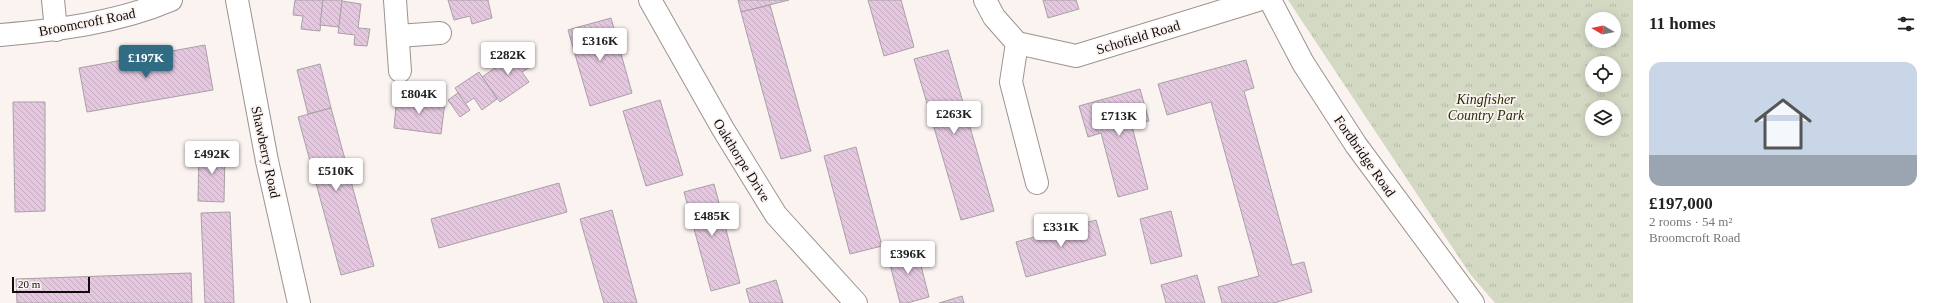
<!DOCTYPE html>
<meta charset="utf-8">
<style>
body{margin:0;font-family:"Times New Roman",serif;background:#f2f2f2;color:#222;height:100vh;display:flex;flex-direction:column;font-size:15px;white-space:nowrap}
*{box-sizing:border-box;margin:0}
p{font-size:13px;color:#767676}
.icon{flex:none;width:22px;height:22px;fill:none;stroke:currentColor;stroke-width:2;stroke-linecap:round;stroke-linejoin:round}
.map{position:relative;flex:1;overflow:hidden}
.panel{display:flex;flex-direction:column;background:#fff;width:300px}
.panel>*{flex:none}
.needle{width:26px;rotate:279deg}
.fabs{position:absolute;left:1585px;top:12px;display:grid;gap:8px}
.fabs a{display:grid;place-items:center;width:36px;height:36px;border-radius:50%;background:#fff;box-shadow:0 2px 10px #0003;font-size:20px}
.scale{position:absolute;left:12px;bottom:10px;width:78px;box-sizing:border-box;padding-left:4px;border:2px solid #0f0c0b;border-top:0;font-size:11px;line-height:14px;white-space:nowrap;color:#0f0c0b;-webkit-text-stroke:3px #fbf3f0;paint-order:stroke}
.price{position:absolute;translate:-50% -34px;padding:0 9px;border-radius:4px;background:#fff;color:#222;font-size:13px;line-height:26px;filter:drop-shadow(0 1px 2px #0008)}
.price::after{content:'';position:absolute;left:50%;top:24px;width:12px;height:9px;margin-left:-6px;background:inherit;clip-path:polygon(0 0,100% 0,50% 100%)}
.price.on{background:#306c84;color:#fff}
ul{padding:0;list-style:none}
li{display:grid;align-content:center;gap:8px;height:212px;padding:0 16px}
li+li{border-top:1px solid #e0e0e0}
li span{display:grid;place-items:center;height:124px;border-radius:12px;color:#555}
li>.icon{margin-inline-start:auto}
span .icon{width:72px;height:72px;fill:#fffc;stroke-width:1}
li b{font-size:17px}
h2{display:flex;justify-content:space-between;align-items:center;height:48px;padding:0 16px;font-size:17px}
main{display:flex;flex:1;min-height:0}
.map>svg:first-child{display:block}
.park{fill:url(#park-tufts);fill-rule:evenodd}
.building{fill:url(#building-back-hatch);stroke:#a7a1a6}
.lines{fill:none;stroke-linecap:round;stroke-linejoin:round}
.minor-casing{stroke:#9b9390;stroke-width:24}
.minor{stroke:#fff;stroke-width:22}
.labels{text-anchor:middle;stroke-width:3.5;stroke-linejoin:round;paint-order:stroke}
.street-label{font-size:14px;fill:#0f0c0b;stroke:#fbf3f0}
.park-label{font-size:14px;font-style:italic;fill:#282d04;stroke:#fbf3f0}
</style>
<main>
<div class="map">
<svg width="1633" height="303" viewBox="0 0 1633 303">
<defs>
<pattern id="park-tufts" width="24" height="20" patternUnits="userSpaceOnUse"><rect width="24" height="20" fill="#d4d9c4"/><path d="M3 7l-1-3M5 7V3M7 7l1-3M15 17l-1-3M17 17v-4M19 17l1-3" fill="none" stroke="#b5b9a7"/></pattern>
<pattern id="building-back-hatch" width="6" height="6" patternUnits="userSpaceOnUse"><rect width="6" height="6" fill="#e5c8e0"/><path d="M-1 5l2 2M0 0l6 6M5-1l2 2" fill="none" stroke="#c3abbf"/></pattern>
</defs>
<rect width="100%" height="100%" fill="#fbf3f0"/>
<path class="park" d="M1288,0H1633V303H1495L1470,274ZM1592,19H1614V41H1592ZM1592,63H1614V85H1592ZM1592,107H1614V129H1592Z"/>
<g class="building">
<path d="M295,0H323L320,31L301,29L303,16L293,15Z"/>
<path d="M323,0H342L339,27L320,25Z"/>
<path d="M448,0H488L492,18L472,24L470,16L454,20Z"/>
<path d="M738,0H789L741,12Z"/>
<path d="M868,0H901L914,47L884,56Z"/>
<path d="M1043,0H1076L1079,9L1048,18Z"/>
<path d="M342,1L361,4L358,28L370,29L367,46L354,45L355,35L338,33Z"/>
<path d="M770,5L811,151L781,159L741,12Z"/>
<path d="M611,18L632,93L590,106L568,30Z"/>
<path d="M205,45L213,90L87,112L79,68Z"/>
<path d="M521,50L532,66L522,72L529,82L500,102L482,77Z"/>
<path d="M948,50L994,211L961,220L914,59Z"/>
<path d="M1246,60L1254,88L1244,91L1292,265L1304,262L1312,292L1274,303H1222L1218,287L1259,276L1211,102L1167,115L1158,84Z"/>
<path d="M320,64L331,108L308,114L297,70Z"/>
<path d="M479,72L497,99L482,110L474,98L465,104L455,88Z"/>
<path d="M1140,89L1149,121L1132,126L1148,189L1118,197L1101,133L1088,137L1079,106Z"/>
<path d="M458,93L470,110L460,117L448,100Z"/>
<path d="M397,95L445,102L441,134L394,128Z"/>
<path d="M660,100L683,175L646,186L623,111Z"/>
<path d="M13,102H45V211L15,212Z"/>
<path d="M331,108L374,266L341,275L298,117Z"/>
<path d="M856,147L882,246L850,254L824,156Z"/>
<path d="M199,149H225L224,202L198,201Z"/>
<path d="M559,183L567,212L439,248L431,219Z"/>
<path d="M714,184L740,283L711,291L684,192Z"/>
<path d="M612,210L637,303H604L580,219Z"/>
<path d="M1171,211L1182,256L1151,264L1140,219Z"/>
<path d="M230,212L234,303H205L201,213Z"/>
<path d="M1096,220L1106,255L1026,277L1016,242Z"/>
<path d="M916,246L929,297L907,303H900L887,253Z"/>
<path d="M191,273L192,303H17L16,279Z"/>
<path d="M1197,275L1205,303H1166L1161,285Z"/>
<path d="M776,280L783,303H750L746,289Z"/>
<path d="M962,296L964,303H939Z"/>
</g>
<g class="lines">
<defs>
<g id="minor">
<path d="M53,0L56,30"/>
<path d="M237,0L267,161L299,303"/>
<path d="M395,0L400,71"/>
<path d="M650,0L723,129L776,215L856,303"/>
<path d="M985,0L994,17L1017,43L1076,56L1258,0"/>
<path d="M1270,0L1303,63L1356,145L1473,303"/>
<path d="M0,35C58,30 117,23 171,0"/>
<path d="M398,36L440,33"/>
<path d="M1017,43L1011,82L1037,183"/>
</g>
</defs>
<use href="#minor" class="minor-casing"/>
<use href="#minor" class="minor"/>
</g>
<g class="labels">
<g class="street-label">
<text transform="translate(87 22) rotate(-11)" y="5">Broomcroft Road</text>
<text transform="translate(1138 37) rotate(-17)" y="5">Schofield Road</text>
<text transform="translate(266 152) rotate(78)" y="5">Shawberry Road</text>
<text transform="translate(1365 156) rotate(55)" y="5">Fordbridge Road</text>
<text transform="translate(742 160) rotate(58)" y="5">Oakthorpe Drive</text>
</g>
<g class="park-label">
<text x="1486" y="104">Kingfisher<tspan x="1486" dy="16">Country Park</tspan></text>
</g>
</g>
</svg>
<div class="fabs">
<a><svg class="needle" viewBox="-14 -14 28 28"><path d="M0-13l5 13h-10z" fill="#e53935"/><path d="M0 13l5-13h-10z" fill="#767676"/></svg></a>
<a><svg class="icon" aria-label="locate" viewBox="0 0 24 24"><circle cx="12" cy="12" r="6"/><path d="M12 2v4M12 18v4M2 12h4M18 12h4"/></svg></a>
<a><svg class="icon" aria-label="layers" viewBox="0 0 24 24"><path d="M12 4l9 5-9 5-9-5zM3 14l9 5 9-5"/></svg></a>
</div>
<div class="scale">20 m</div>
<b class="price" style="left:600px;top:62px">£316K</b>
<b class="price" style="left:508px;top:76px">£282K</b>
<b class="price on" style="left:146px;top:79px">£197K</b>
<b class="price" style="left:419px;top:115px">£804K</b>
<b class="price" style="left:954px;top:135px">£263K</b>
<b class="price" style="left:1119px;top:137px">£713K</b>
<b class="price" style="left:212px;top:175px">£492K</b>
<b class="price" style="left:336px;top:192px">£510K</b>
<b class="price" style="left:712px;top:237px">£485K</b>
<b class="price" style="left:1061px;top:248px">£331K</b>
<b class="price" style="left:908px;top:275px">£396K</b>
</div>
<section class="panel">
<h2>11 homes<svg class="icon" aria-label="filters" viewBox="0 0 24 24"><path d="M4 7h16M4 17h16"/><circle cx="9" cy="7" r="2"/><circle cx="15" cy="17" r="2"/></svg></h2>
<ul>
<li><span style="background:linear-gradient(#c9d6e8 75%,#9aa5b1 0)"><svg class="icon" aria-label="home" viewBox="0 0 24 24"><path d="M3 11l9-7 9 7M6 9v11h12V9"/></svg></span><div><b>£197,000</b><p>2 rooms · 54 m²</p><p>Broomcroft Road</p></div></li>
</ul>
</section>
</main>
